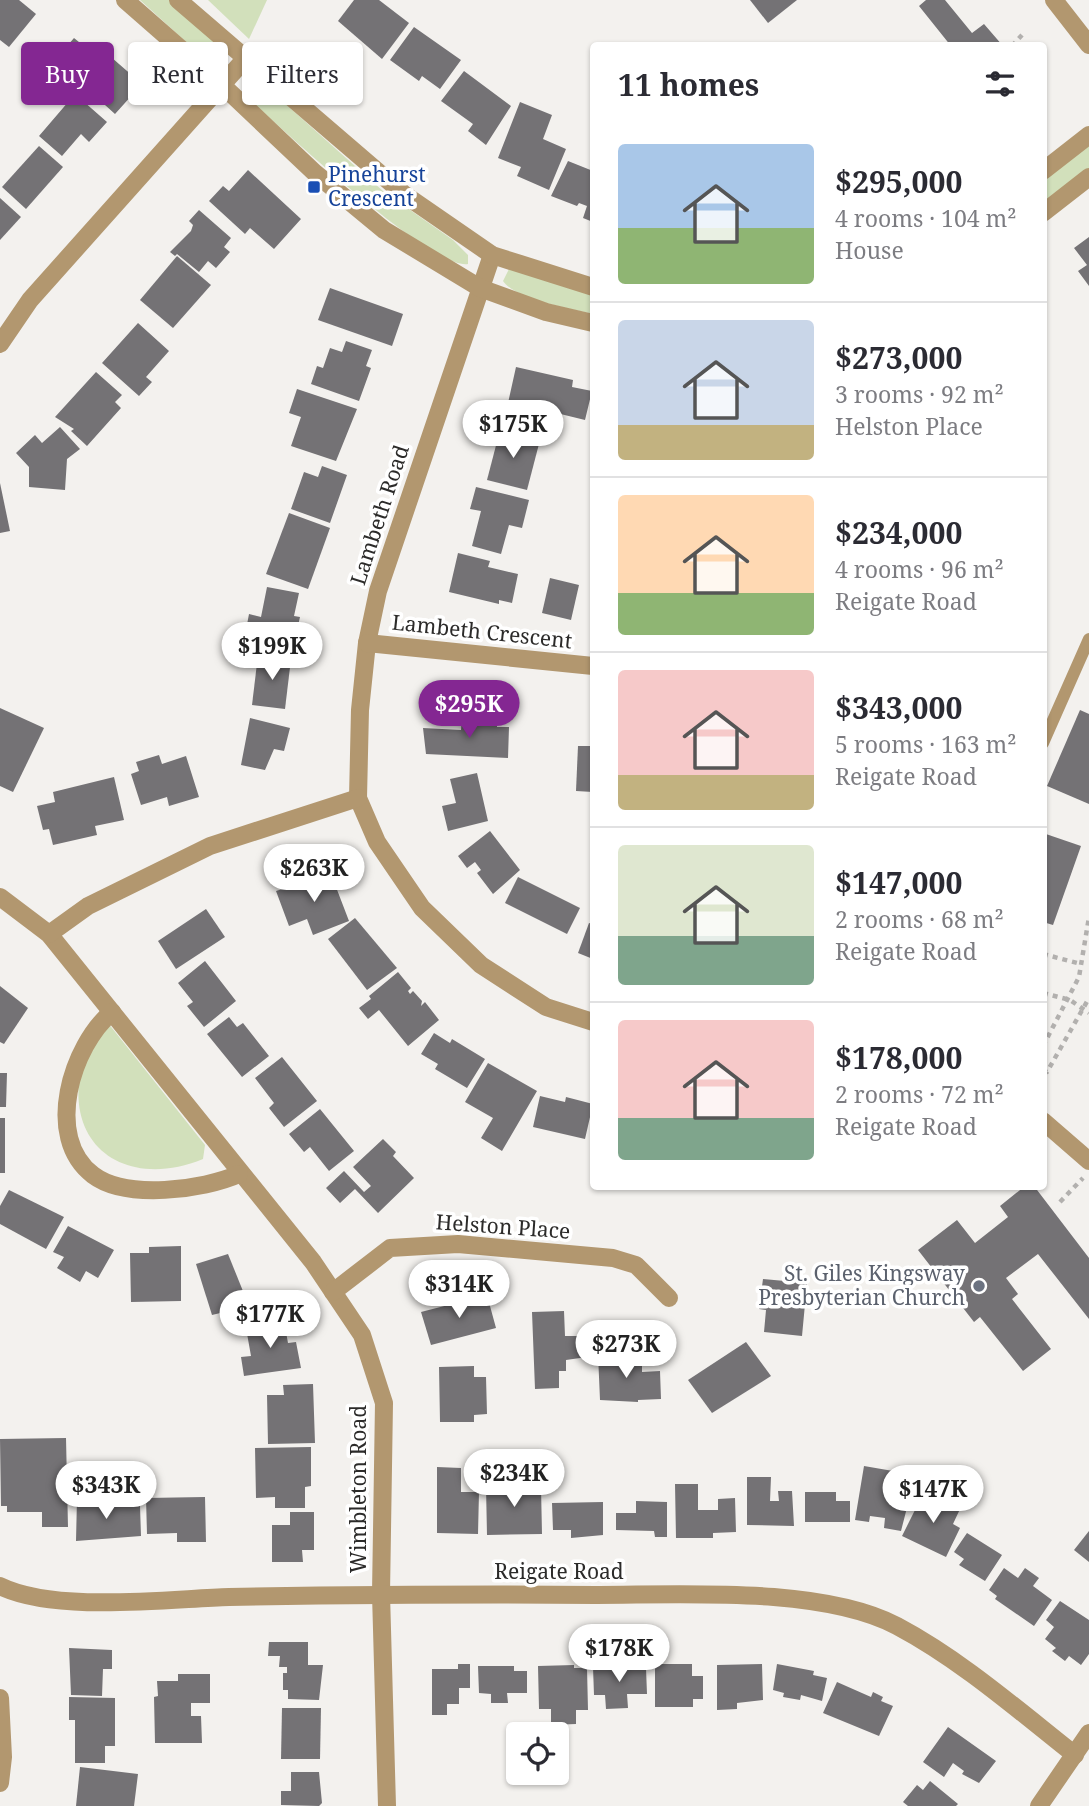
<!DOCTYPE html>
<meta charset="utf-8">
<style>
body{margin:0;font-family:"Noto Serif",serif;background:#f2f2f3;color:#2b2b33;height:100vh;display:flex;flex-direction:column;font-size:26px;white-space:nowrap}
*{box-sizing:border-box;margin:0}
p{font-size:23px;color:#7c7c81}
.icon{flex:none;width:38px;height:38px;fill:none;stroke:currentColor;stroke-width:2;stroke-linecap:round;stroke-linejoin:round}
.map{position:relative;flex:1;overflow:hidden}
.sheet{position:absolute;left:590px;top:42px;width:457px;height:1148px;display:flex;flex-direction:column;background:#fff;border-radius:7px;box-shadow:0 2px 5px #0004}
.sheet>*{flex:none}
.hud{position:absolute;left:21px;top:42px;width:464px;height:63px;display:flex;gap:14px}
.buttons{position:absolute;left:506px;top:1722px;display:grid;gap:14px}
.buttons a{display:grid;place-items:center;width:63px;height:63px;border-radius:7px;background:#fff;box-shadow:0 2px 5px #0004;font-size:35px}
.price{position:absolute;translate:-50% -60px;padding:0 16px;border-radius:24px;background:#fff;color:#222;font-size:23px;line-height:46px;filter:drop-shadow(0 2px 4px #0008)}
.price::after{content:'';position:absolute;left:50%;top:42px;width:21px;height:16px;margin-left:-10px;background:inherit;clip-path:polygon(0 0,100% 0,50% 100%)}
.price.selected{background:#842792;color:#fff}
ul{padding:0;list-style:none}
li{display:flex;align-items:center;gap:21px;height:175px;padding:0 28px}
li+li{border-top:2px solid #e1e1e2}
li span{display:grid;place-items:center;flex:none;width:196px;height:140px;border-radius:7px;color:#555}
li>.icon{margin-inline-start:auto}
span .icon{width:84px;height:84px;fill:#fffc;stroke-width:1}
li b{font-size:30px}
h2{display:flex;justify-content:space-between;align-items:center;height:84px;padding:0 28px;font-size:30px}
.pill{padding:0 24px;border-radius:7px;background:#fff;box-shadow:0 2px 5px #0004;font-size:24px;line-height:63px}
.pill.selected{background:#842792;color:#fff}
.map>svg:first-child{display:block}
.green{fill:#d2e0bb}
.building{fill:#747275}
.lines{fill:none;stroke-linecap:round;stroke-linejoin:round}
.path{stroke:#b2b0ae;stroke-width:4.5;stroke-dasharray:5 5;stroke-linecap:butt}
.service{stroke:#b2976f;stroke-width:12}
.minor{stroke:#b2976f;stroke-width:18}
.tertiary{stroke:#b2976f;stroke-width:18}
.transit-dot{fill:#1a4fb4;stroke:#fff;stroke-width:2.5}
.worship-dot{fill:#6b7280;stroke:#fff;stroke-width:2.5}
.labels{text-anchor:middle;stroke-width:7;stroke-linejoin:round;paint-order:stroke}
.transit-label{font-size:21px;fill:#164399;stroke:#fff;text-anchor:start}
.street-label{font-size:21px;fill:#2c2b2a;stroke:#fff}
.worship-label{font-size:21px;fill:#5b616d;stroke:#fff;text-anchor:end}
</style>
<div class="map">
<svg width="1089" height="1806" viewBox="0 0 1089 1806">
<rect width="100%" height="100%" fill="#f3f1ee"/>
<g class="green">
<path d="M140,0H170C187,15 223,37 219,62L206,60Z"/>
<path d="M208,0H267L249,39Z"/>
<path d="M252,81L262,83L383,191L453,240L468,255V264C432,270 285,131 252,102L246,90Z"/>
<path d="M1089,143V169L1043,206V178Z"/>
<path d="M509,269L593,290V314C571,309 515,299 503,281Z"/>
<path d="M108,1023L205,1145L203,1159C128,1190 62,1148 82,1064C86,1050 100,1035 108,1023Z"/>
</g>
<g class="building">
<path d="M0,0H19L36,14L9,47L0,40Z"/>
<path d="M354,0H379L409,23L382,59L338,21Z"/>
<path d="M750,0H797L768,23Z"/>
<path d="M926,0H945L972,33L984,24L1003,46H951L919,6Z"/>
<path d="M414,27L461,60L440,89L422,76L419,81L390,60Z"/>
<path d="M74,38L90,51L96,44L142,84L115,114L55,60Z"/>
<path d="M464,71L511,106L486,145L468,131L473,124L441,101Z"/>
<path d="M75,94L107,122L89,142L81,134L62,156L39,136Z"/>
<path d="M520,102L552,115L543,139L566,149L549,190L517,176L521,167L498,158Z"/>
<path d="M39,146L63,167L26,209L2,187Z"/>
<path d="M568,161L593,171V222L583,218L587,206L579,203L577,206L551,196Z"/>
<path d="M248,170L301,219L274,249L250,228L245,234L209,201L223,186L229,191Z"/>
<path d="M0,198L21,217L0,240Z"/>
<path d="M199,210L231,238L224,247L230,252L216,268L208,261L199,272L177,254L175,256L170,252L191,231L193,225L189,221Z"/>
<path d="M1089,237V286L1078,271L1087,265L1074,248Z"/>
<path d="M177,256L211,285L173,328L140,300Z"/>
<path d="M330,288L403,314L392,346L318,320Z"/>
<path d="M138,323L169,351L146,377L152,382L139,396L102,363Z"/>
<path d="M346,341L372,350L366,366L371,368L359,401L311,384L317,366L323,368L330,348L342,352Z"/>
<path d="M516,367L573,380L572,387L592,391L585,420L532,407L530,417L517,413L518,406L508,403Z"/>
<path d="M96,372L122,395L115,402L121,408L87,446L71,431L74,429L55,417Z"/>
<path d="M297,389L357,409L336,461L291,446L301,417L289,413Z"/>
<path d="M60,427L80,449L67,459L65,490L29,487V467L16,453L35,435L42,443Z"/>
<path d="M500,430L540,440L527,490L487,480Z"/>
<path d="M322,466L347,475L330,523L291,509L304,472L318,477Z"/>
<path d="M0,483L10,531L0,533Z"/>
<path d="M476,487L529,500L522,528L509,525L501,554L472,546L481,511L470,509Z"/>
<path d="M289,513L330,528L308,589L266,574Z"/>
<path d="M458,553L490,561L488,567L518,574L512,603L499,600V604L449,592Z"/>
<path d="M550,578L579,585L571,620L542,613Z"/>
<path d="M267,587L299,593L294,616L300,617L294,644L245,635L249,614L261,617Z"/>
<path d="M258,655L291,659L285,709L252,705Z"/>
<path d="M0,708L44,728L13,792L0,786Z"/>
<path d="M1080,710L1089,714V804L1047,786Z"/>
<path d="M250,718L290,728L284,751L274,749L265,770L241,765Z"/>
<path d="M462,718L497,720V727H509L508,758L426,754L423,728L461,730Z"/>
<path d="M578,746H593V792L576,791Z"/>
<path d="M159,755L162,764L186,756L199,797L169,806L167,797L141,805L131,774L139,771L136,762Z"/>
<path d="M477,773L488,821L448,831L442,806L456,803L450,779Z"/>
<path d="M114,777L124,820L95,826L97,835L53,845L49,829L43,830L37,806L55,802L53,792Z"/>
<path d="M490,831L520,870L493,894L477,873L481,870L475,862L467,868L458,856Z"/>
<path d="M1043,833L1081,846L1053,925L1043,922Z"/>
<path d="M331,874L349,921L313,935L307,919L289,926L276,891Z"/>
<path d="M518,877L580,908L567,934L505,903Z"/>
<path d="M206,909L225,937L176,969L158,941Z"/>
<path d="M355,918L397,968L367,990L328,939Z"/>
<path d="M589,923L593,924V959L578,953Z"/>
<path d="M205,961L236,1001L204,1027L187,1006L193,1002L178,983Z"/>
<path d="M398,972L411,988L408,991L410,994L413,991L422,1001L421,1006L425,1002L439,1020L408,1046L379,1010L368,1019L359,1008L371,999L369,996Z"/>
<path d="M0,986L28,1008L4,1044L0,1042Z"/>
<path d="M229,1017L237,1027L243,1023L269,1056L242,1077L207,1034Z"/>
<path d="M434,1033L450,1043L452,1039L485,1059L467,1088L435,1069L438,1064L421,1054Z"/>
<path d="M282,1057L317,1101L284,1127L269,1108L274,1103L255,1078Z"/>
<path d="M488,1063L537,1091L502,1151L481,1138L493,1118L465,1102Z"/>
<path d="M0,1073H7L6,1107H0Z"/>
<path d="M540,1096L565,1102L566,1097L593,1104L585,1139L533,1127Z"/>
<path d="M320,1109L354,1151L329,1171L310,1147L304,1152L289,1134Z"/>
<rect x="0" y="1118" width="5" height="55"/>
<path d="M383,1139L396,1152L393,1156L414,1178L378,1213L355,1189L340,1203L326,1188L344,1171L364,1192L371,1186L353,1167Z"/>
<path d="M1025,1186H1034L1089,1258V1319L1038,1254L1006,1278L1018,1294L1012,1299L1051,1349L1023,1371L980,1317L974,1322L918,1250L957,1220L975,1243L1008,1217L1000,1206Z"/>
<path d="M9,1190L64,1217L46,1249L0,1224V1206Z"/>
<path d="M68,1226L114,1250L98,1278L86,1271L80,1282L57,1268L64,1257L53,1252Z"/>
<path d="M181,1246V1301L131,1302L130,1253H149V1247Z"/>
<path d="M228,1254L249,1306L212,1315L196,1264Z"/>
<path d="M763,1279L807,1283L802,1336L764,1332L766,1310L759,1309Z"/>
<path d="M487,1295L496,1328L431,1345L421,1312Z"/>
<path d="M564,1311L565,1336H587V1357L566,1360V1371H559V1388L535,1389L532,1312Z"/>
<path d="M284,1321L288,1343L296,1342L301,1368L244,1376L241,1357L251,1356L246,1328Z"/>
<path d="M746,1342L771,1376L712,1413L688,1380Z"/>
<path d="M626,1353L627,1366H642V1372L660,1371L661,1399L638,1400V1402L600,1400L598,1354Z"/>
<path d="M474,1366V1377H486L487,1414L474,1415V1422H440L439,1367Z"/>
<path d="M313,1384L315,1443L268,1444L267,1395H284L283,1385Z"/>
<path d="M66,1438L68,1527H42V1512H7V1506H1L0,1439Z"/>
<path d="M311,1447V1486L305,1487V1508H275V1497L256,1498L255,1448Z"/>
<path d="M864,1466L893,1471L890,1488L911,1492L901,1531L884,1528L885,1518L870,1516L869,1522L855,1520Z"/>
<path d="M437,1467L461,1468V1492H479L478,1534L437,1533Z"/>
<path d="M747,1477H771L770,1501H779L778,1491H792L794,1526L747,1525Z"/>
<path d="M502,1479H521V1487H541L542,1534L487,1535L486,1487H502Z"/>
<path d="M675,1484H698V1510H718V1499L735,1498L736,1532L713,1533V1538H676Z"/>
<path d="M805,1492H836V1501H850V1522H805Z"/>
<path d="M924,1492L960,1509L953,1524L960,1528L946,1557L902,1536Z"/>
<path d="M205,1497L206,1542H177V1533L147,1534L146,1498Z"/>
<path d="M94,1498L95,1507L140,1506L141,1536L76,1541L77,1499Z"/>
<path d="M636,1501L667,1502V1537H655L654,1531L616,1530V1513H636Z"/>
<path d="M603,1502V1535L571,1538V1530H553L552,1503Z"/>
<path d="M290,1512H314V1550H302L303,1562H272V1525H290Z"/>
<path d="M1089,1531V1562L1074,1550Z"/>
<path d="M967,1533L1002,1555L985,1581L959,1565L964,1559L954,1552Z"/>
<path d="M1004,1568L1018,1578L1025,1568L1039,1578L1033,1586L1052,1600L1034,1626L995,1599L997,1596L989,1590Z"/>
<path d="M1060,1601L1089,1620V1654L1081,1665L1069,1656L1065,1661L1052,1651L1056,1648L1045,1639L1054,1627L1046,1620Z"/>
<path d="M269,1642H308V1665H323L319,1700L288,1699V1690H283V1673H287V1667H279L280,1656H268Z"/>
<path d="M69,1648L112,1650V1669H103L102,1696L71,1695Z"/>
<path d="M458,1664H470V1688H459V1704H447V1715H432V1669H458Z"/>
<path d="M655,1664H692V1676H703V1699H693V1707H655Z"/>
<path d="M762,1664L763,1700L737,1703V1709L717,1710V1665Z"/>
<path d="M777,1664L814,1671L813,1675L827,1678L822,1701L801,1695L800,1700L783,1697L784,1693L773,1690Z"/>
<path d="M574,1665V1668H587L588,1710H576V1724L551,1725V1709H539L538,1666Z"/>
<path d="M632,1665V1669L646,1668L647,1694H627L628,1708L606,1709L605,1695H594L593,1667Z"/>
<path d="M478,1666H514V1671H527V1693H507L508,1703H491V1694L479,1693Z"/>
<path d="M178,1674H210V1703H191V1716H201L202,1743H155L154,1697L158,1696L157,1681H178Z"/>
<path d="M837,1682L871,1697L873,1692L883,1697L881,1701L893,1706L879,1736L823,1713Z"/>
<path d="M69,1697L115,1698V1746H105V1763H75V1720H69Z"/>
<path d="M282,1708H321L320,1759H281Z"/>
<path d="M948,1727L996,1761L979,1783L962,1774L964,1771L953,1763L944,1777L923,1762Z"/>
<path d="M80,1767L138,1774L134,1806H76Z"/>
<path d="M291,1772H319L322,1803L319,1806L281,1805V1791H291Z"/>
<path d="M930,1781L958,1804L956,1806H908L903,1802L917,1785L923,1790Z"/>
</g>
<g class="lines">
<g class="path">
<path d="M1012,46L1022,35"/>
<path d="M1043,954L1081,964"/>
<path d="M1043,993L1070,1000L1089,1013"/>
<path d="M1043,1046L1079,977L1089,917"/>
<path d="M1043,1070L1047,1072L1089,998"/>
<path d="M1060,1202L1083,1178"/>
</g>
<path class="service" d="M1043,743L1089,639"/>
<g class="minor">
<path d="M492,255L378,591L367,643L360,710L358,798L377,842L422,908L481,965L546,1007L593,1022"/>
<path d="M0,344L30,300L245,59"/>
<path d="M367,643L593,666"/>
<path d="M0,897L49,934L313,1262L362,1335L384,1403L381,1594L387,1806"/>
<path d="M49,934L88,906L210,846L358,798"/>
<path d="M112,1012C72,1045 43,1137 93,1175C126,1200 203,1190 239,1174"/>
<path d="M1043,1121L1089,1161"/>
<path d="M333,1292L390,1248L458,1244L613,1258L636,1265L669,1298"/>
<path d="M0,1586C55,1613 167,1599 229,1597C351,1595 474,1594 596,1595C681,1595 821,1586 897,1626C961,1660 1018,1710 1075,1755"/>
<path d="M0,1698L3,1757L0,1783"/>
<path d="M1039,1806L1089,1733"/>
</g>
<g class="tertiary">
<path d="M125,0L221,84L315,173L384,230L480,288L546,312L593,323"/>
<path d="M178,0L405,195L492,255L593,287"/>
<path d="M1054,0L1089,45"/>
<path d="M1043,171L1089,135"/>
<path d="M1043,213L1089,177"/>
</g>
</g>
<rect class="transit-dot" x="307" y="180" width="14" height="14" rx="3.5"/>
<circle class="worship-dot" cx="979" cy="1286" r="7"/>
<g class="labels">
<g class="transit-label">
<text x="328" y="182">Pinehurst<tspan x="328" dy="24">Crescent</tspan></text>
</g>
<g class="street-label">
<text transform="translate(380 515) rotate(-72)" y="7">Lambeth Road</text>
<text transform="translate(482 632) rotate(6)" y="7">Lambeth Crescent</text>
<text transform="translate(503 1227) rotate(4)" y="7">Helston Place</text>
<text transform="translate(359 1489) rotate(-90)" y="7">Wimbleton Road</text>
<text x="559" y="1579">Reigate Road</text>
</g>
<g class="worship-label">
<text x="965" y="1281">St. Giles Kingsway<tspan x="965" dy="24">Presbyterian Church</tspan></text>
</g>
</g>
</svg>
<div class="buttons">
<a><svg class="icon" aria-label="locate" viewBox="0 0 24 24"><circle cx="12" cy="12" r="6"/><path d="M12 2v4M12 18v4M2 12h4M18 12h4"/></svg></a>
</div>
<b class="price" style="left:513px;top:460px">$175K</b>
<b class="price" style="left:272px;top:682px">$199K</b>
<b class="price selected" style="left:469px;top:740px">$295K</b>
<b class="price" style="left:314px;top:904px">$263K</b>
<b class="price" style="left:459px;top:1320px">$314K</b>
<b class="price" style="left:270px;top:1350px">$177K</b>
<b class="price" style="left:626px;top:1380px">$273K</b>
<b class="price" style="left:514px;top:1509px">$234K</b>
<b class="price" style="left:106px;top:1521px">$343K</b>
<b class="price" style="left:933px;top:1525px">$147K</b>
<b class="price" style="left:619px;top:1684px">$178K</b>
<div class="hud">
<a class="pill selected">Buy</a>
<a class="pill">Rent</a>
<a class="pill">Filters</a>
</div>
<section class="sheet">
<h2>11 homes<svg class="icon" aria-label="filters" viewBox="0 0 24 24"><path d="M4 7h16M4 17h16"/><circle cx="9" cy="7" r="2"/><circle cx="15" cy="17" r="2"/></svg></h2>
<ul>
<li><span style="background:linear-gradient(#a9c7e8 60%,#8fb573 0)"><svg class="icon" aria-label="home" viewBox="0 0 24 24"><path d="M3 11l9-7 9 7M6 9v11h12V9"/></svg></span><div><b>$295,000</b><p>4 rooms · 104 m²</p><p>House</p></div></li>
<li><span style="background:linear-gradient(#c9d6e8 75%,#c2b280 0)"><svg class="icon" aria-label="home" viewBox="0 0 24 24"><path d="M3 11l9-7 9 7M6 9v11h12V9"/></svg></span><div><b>$273,000</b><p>3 rooms · 92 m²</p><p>Helston Place</p></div></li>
<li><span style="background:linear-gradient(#ffd9b3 70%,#8fb573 0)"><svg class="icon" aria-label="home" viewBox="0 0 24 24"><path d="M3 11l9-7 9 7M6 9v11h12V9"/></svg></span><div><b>$234,000</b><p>4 rooms · 96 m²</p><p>Reigate Road</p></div></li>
<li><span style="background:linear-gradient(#f6c9c9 75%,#c2b280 0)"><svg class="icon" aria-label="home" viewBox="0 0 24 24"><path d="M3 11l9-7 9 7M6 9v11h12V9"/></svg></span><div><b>$343,000</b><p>5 rooms · 163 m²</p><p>Reigate Road</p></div></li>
<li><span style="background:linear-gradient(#dfe7d0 65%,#7fa58c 0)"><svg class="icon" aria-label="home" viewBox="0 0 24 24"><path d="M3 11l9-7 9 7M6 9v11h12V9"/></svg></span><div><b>$147,000</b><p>2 rooms · 68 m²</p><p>Reigate Road</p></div></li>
<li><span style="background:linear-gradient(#f6c9c9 70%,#7fa58c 0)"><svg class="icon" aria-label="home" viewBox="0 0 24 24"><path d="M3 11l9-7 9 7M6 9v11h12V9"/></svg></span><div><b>$178,000</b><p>2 rooms · 72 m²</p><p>Reigate Road</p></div></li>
</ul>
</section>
</div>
